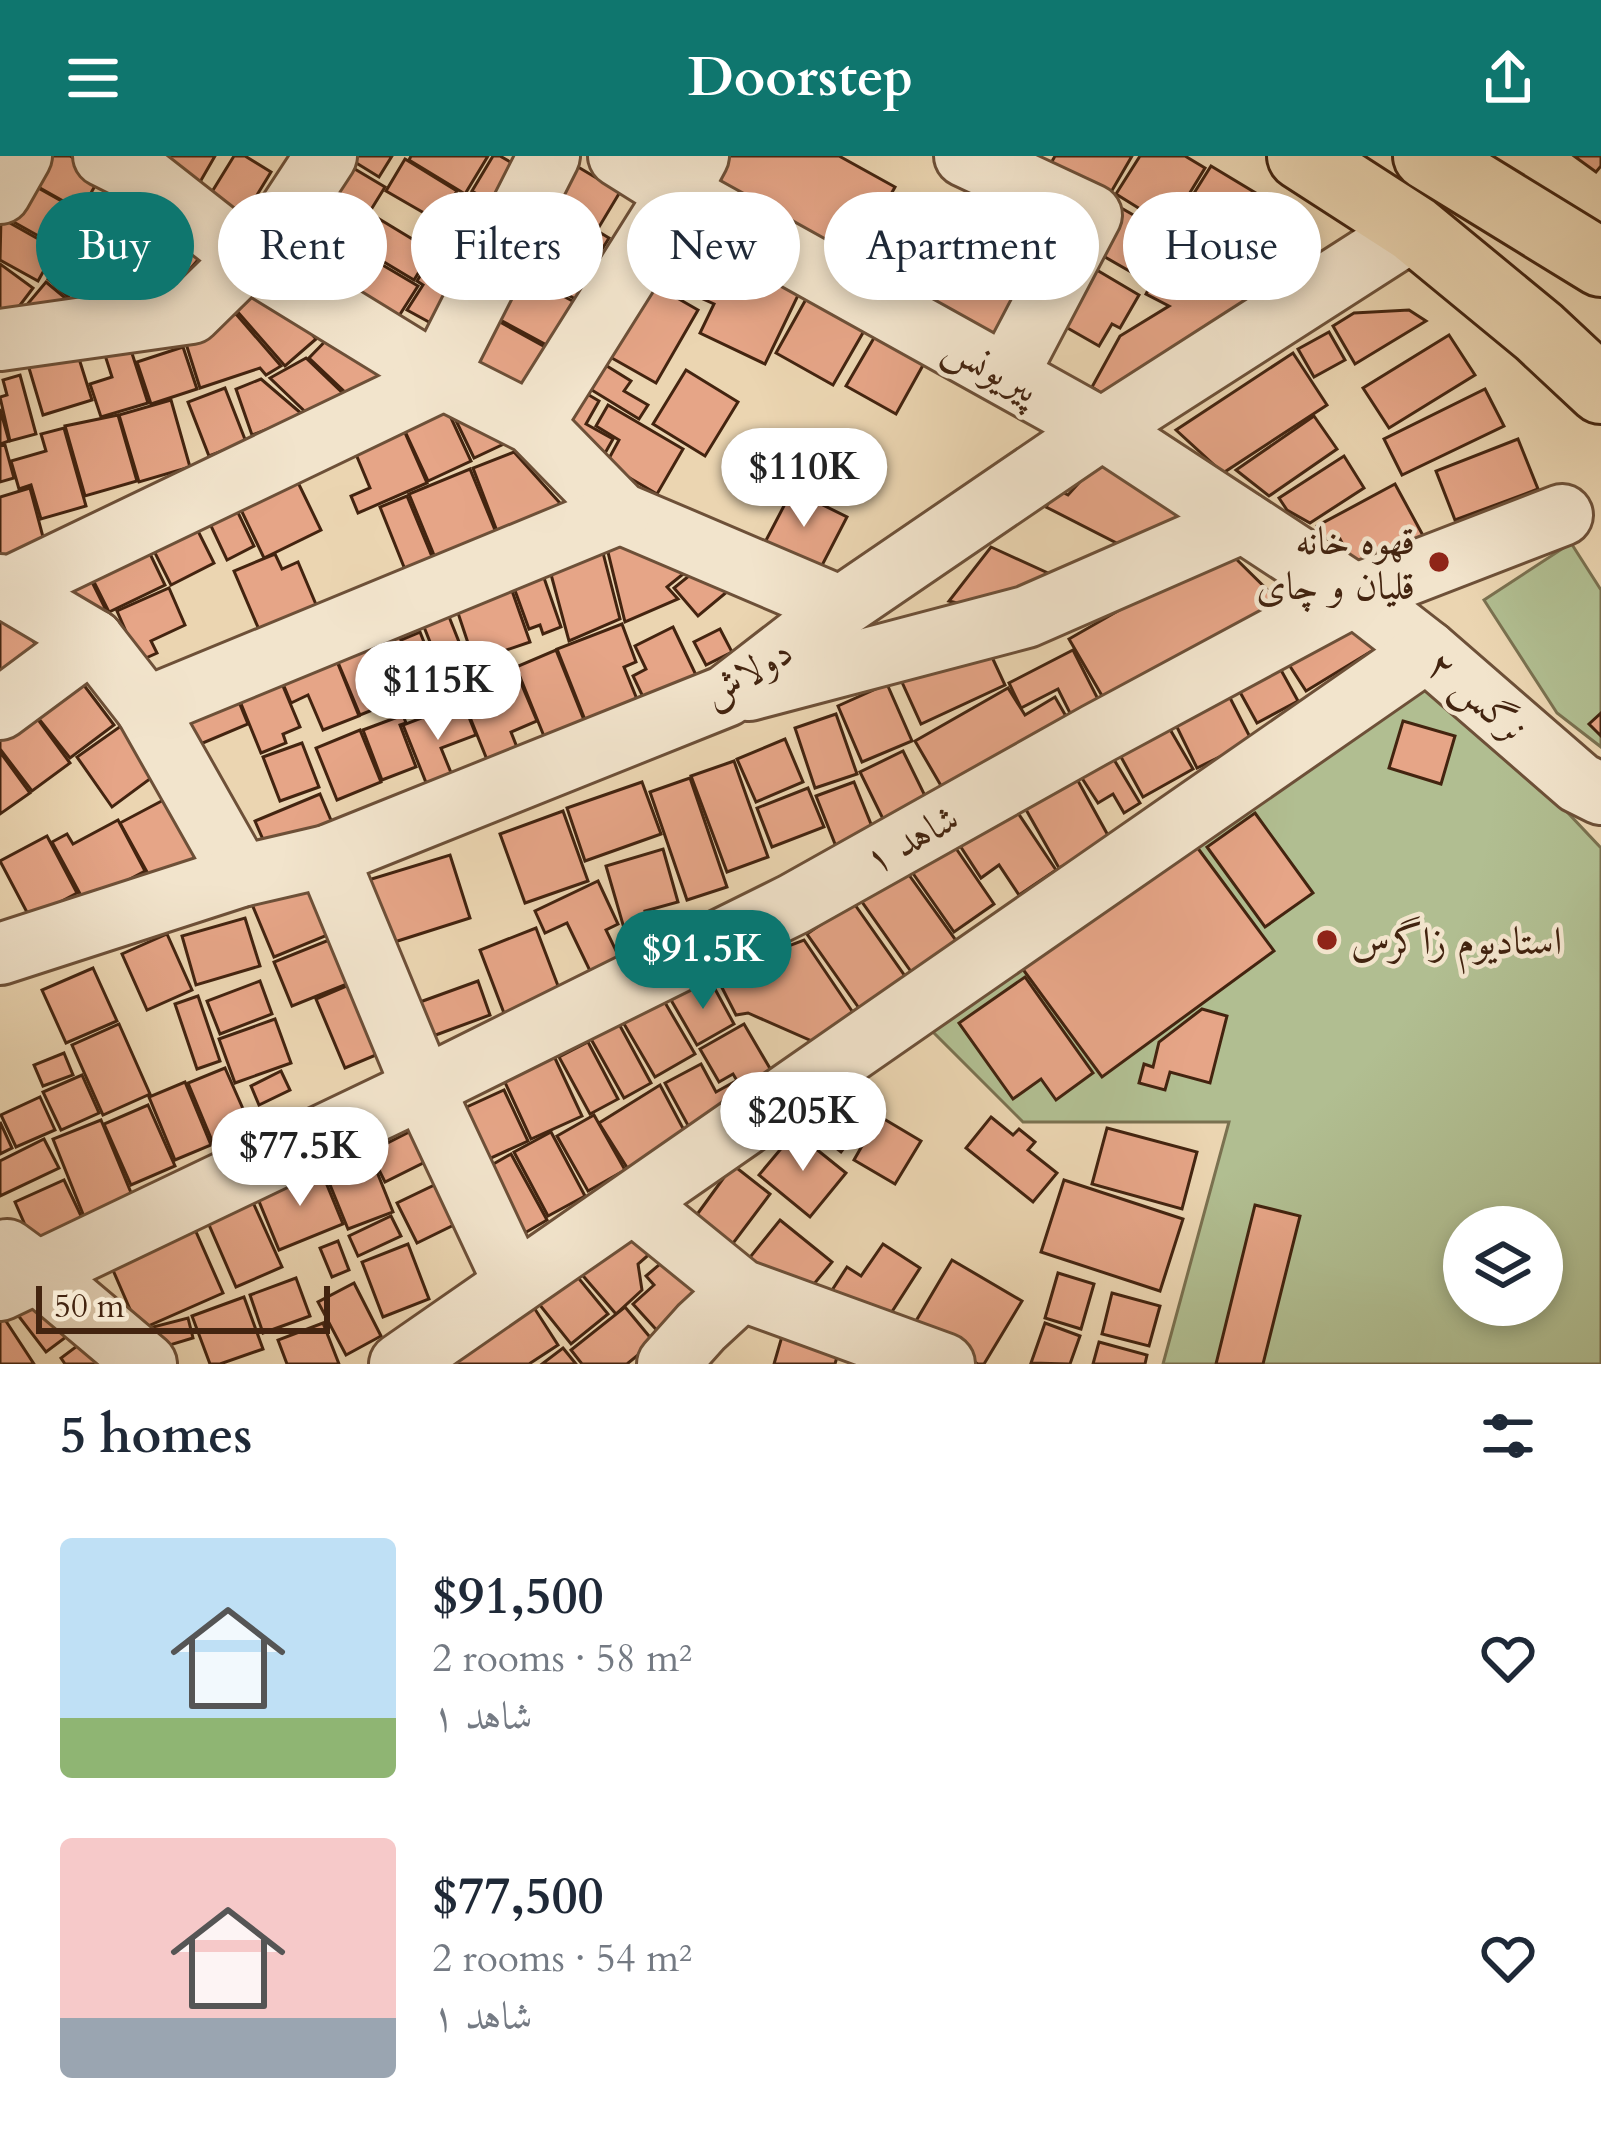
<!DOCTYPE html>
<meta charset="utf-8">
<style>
body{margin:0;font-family:Cardo,Amiri,serif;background:#f6f6f7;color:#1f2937;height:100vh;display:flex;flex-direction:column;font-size:45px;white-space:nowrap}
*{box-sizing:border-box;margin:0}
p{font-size:39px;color:#747a83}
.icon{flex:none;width:66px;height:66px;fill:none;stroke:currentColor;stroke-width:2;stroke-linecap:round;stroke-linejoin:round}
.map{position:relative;height:1208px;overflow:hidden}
.sheet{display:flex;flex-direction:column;background:#fff;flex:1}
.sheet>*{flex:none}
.hud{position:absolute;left:36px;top:36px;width:1530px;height:108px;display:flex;gap:24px}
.buttons{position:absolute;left:1443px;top:1050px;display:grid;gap:24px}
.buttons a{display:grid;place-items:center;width:120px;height:120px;border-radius:50%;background:#fff;box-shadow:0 6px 18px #0003;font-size:60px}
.scale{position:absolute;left:36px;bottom:30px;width:294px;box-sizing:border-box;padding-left:12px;border:6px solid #432410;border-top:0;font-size:33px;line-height:42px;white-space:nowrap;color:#432410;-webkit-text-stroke:9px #f2e4cc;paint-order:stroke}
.price{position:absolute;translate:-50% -102px;padding:0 27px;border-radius:42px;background:#fff;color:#222;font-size:39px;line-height:78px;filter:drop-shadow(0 3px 6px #0008)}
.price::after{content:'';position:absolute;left:50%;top:72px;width:36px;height:27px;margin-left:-18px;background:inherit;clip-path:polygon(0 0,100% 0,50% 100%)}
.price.current{background:#0f766e;color:#fff}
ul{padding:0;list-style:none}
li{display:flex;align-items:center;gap:36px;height:300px;padding:0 60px}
li span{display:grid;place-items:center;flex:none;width:336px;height:240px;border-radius:12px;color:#555}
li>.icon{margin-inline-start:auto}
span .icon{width:144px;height:144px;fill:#fffc;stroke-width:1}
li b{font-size:51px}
h2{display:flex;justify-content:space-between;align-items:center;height:144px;padding:0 60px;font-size:51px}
.pill{padding:0 42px;border-radius:54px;background:#fff;box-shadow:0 6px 18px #0003;font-size:42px;line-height:108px}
.pill.current{background:#0f766e;color:#fff}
header{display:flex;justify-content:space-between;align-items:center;height:156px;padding:0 60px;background:#0f766e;color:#fff;font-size:54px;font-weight:700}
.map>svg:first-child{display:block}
.green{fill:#b1be91;stroke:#7a7150;stroke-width:3;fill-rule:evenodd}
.building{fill:#e6a587;stroke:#432410;stroke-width:3}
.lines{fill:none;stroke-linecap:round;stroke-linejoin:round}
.minor-casing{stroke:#6d5038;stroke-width:66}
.major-casing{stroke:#432410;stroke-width:72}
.minor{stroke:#f2e4cc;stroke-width:60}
.major{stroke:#ebd5b1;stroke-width:66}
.poi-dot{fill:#8f2418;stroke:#f2e4cc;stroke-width:4.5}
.labels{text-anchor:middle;stroke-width:9;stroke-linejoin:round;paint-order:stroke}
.street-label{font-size:39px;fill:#432410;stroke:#f2e4cc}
.poi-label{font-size:39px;fill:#432410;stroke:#f2e4cc;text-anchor:end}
</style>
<header><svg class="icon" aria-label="menu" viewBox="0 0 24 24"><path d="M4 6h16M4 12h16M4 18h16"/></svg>Doorstep<svg class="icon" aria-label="share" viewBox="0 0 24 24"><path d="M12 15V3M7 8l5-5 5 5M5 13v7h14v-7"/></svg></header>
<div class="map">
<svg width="1601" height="1208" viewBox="0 0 1601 1208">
<rect width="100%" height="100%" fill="#ebd5b1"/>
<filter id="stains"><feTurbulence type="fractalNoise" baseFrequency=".00167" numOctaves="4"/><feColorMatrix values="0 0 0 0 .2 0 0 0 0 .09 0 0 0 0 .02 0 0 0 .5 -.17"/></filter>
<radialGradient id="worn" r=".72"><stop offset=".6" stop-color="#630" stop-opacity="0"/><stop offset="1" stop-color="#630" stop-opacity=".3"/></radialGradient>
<g class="green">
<path d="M1571,387L1601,434V591L1557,557L1484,444Z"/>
<path d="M1440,521L1601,692V1208H1163L1229,966H1023L932,875ZM1464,1071H1542V1149H1464Z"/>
</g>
<g class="building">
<path d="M37,0H70L101,19L81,55L24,23Z"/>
<path d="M158,0H215L196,33Z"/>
<path d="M234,0H245L271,16L257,39L283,55L270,76L210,39Z"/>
<path d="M345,0H392L379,21Z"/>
<path d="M411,0H488L465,38L409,4Z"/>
<path d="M493,0H500L531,18L511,59L472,35Z"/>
<path d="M712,0H839L895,31L855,102L703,16Z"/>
<path d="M1055,0H1132L1103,50L1046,16Z"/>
<path d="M1140,0H1185L1205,12L1169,71L1116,38Z"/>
<path d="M1574,0H1601V10L1596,16Z"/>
<path d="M563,2L620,36L599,71L542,37Z"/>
<path d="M338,3L385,31L364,65L317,37Z"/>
<path d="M405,3L457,35L438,65L386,35Z"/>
<path d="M1211,10L1302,65V119L1276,135L1265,117L1240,102L1217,114L1166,82Z"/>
<path d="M24,24L81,56L67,79L74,83L67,96L3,60Z"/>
<path d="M469,38L511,59L479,114L435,94Z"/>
<path d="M101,40L117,50L120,44L146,60L118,105L77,79Z"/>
<path d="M312,42L369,77L337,128L280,93Z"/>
<path d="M543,42L609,82L596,103L530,64Z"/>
<path d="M1116,49L1163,76L1138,120L1091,93Z"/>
<path d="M974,55L1034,86L1023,107L1046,120L1009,190L926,146Z"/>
<path d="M158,58L203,98L173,133L127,93Z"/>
<path d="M371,58L432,95L414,124L364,94L374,77L364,71Z"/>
<path d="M1,62L56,93L38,125L0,104Z"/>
<path d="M674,66L710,86L686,131L650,111Z"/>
<path d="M539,72L599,107L577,144L517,110Z"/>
<path d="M82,84L114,112L81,152L48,123Z"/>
<path d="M716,88L803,129L765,208L700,177L714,148L692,138Z"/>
<path d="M1171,88L1218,121L1243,108L1262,123L1272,142L1109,242L1092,231L1120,180L1169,150L1146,138Z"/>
<path d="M129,98L164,127L140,155L82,152Z"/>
<path d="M433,99L480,127L449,177L407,154L423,129L417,125Z"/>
<path d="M369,101L418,130L390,174L341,145Z"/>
<path d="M0,108L33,132L2,173H0Z"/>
<path d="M1090,110L1139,139L1120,172L1112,168L1099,190L1057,166Z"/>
<path d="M515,114L578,148L554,193L491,159Z"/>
<path d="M639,120L698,154L656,227L596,193Z"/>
<path d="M46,126L93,165L4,176Z"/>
<path d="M268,127L316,183L285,210L236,154Z"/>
<path d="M810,136L868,168L833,229L776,197Z"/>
<path d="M1409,154L1426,165L1355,208L1333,170L1354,157Z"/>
<path d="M236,158L281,210L266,219L260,212L200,232L182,175Z"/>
<path d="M491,161L556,197L524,254L459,217Z"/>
<path d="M337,173L392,225L364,254L309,202Z"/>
<path d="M878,175L927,202L896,258L846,230Z"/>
<path d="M1329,176L1345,204L1314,221L1298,193Z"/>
<path d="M1449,179L1475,219L1389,272L1363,232Z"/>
<path d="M129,188L148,247L101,261L90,228L112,221L104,196Z"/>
<path d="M183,191L197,233L151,248L137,206Z"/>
<path d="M76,193L92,244L43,259L26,202Z"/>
<path d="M1293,197L1327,249L1223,317L1176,274Z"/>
<path d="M306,202L352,246L318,268L270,222Z"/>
<path d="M594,202L631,225L624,235L648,249L639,263L582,228Z"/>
<path d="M686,214L738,246L705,300L653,268Z"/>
<path d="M20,219L36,278L10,285L0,241L7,239L3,224Z"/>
<path d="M261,223L316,270L280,282L276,270L252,279L236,233Z"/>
<path d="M225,232L246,286L209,300L188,246Z"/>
<path d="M577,232L599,245L586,268L613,283L600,306L552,279Z"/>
<path d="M1485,233L1504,270L1402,319L1384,283Z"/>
<path d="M171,244L190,311L139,326L119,259Z"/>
<path d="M448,248L508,286L474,302Z"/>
<path d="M445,249L471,305L428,325L402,269Z"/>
<path d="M608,249L683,293L657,338L606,308L619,284L596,270Z"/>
<path d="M0,253L9,285L0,288Z"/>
<path d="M118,259L137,325L85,340L65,270Z"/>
<path d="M1314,260L1337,293L1269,340L1236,314Z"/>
<path d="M402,270L427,327L358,357L351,340L370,332L353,291Z"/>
<path d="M64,272L86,350L41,363L31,329L19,333L11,305L46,295L41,278Z"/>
<path d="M1518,283L1538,333L1455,364L1436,315Z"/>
<path d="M5,289L14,322L0,326V290Z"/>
<path d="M514,296L568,356L500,383L473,312Z"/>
<path d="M1344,300L1364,332L1310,367L1287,354L1279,342Z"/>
<path d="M1097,307L1130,317L1208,365L1146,402L1046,351L1056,333L1068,339Z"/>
<path d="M290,310L321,374L264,402L233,337Z"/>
<path d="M470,313L504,396L443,421L409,338Z"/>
<path d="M799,321L815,330L809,342L847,361L816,421L762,392Z"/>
<path d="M1395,328L1426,385L1360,421L1340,383L1327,390L1317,370Z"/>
<path d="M30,332L47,396L0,409V341Z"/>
<path d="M230,340L254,390L227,404L203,353Z"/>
<path d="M407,340L440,420L412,431L380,351Z"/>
<path d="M187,353L214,407L171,429L144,375Z"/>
<path d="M140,377L165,429L109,456L83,404Z"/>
<path d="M641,377L698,406L667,431L678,443L625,466L607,392Z"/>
<path d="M991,391L1050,418L1009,460L949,445Z"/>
<path d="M602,393L620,463L569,485L549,411Z"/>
<path d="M1226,393L1297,463L1108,550L1069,483Z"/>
<path d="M275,398L282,413L298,406L320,458L263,483L234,415Z"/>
<path d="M711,402L734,430L698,460L674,432Z"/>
<path d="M82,406L109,460L40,427Z"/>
<path d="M543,419L561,471L543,478L540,469L529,473L513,429Z"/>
<path d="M169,432L185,469L151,485L157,497L139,505L117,455Z"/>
<path d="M511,432L530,486L474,505L456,451Z"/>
<path d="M444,448L459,486L434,496L424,471L407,477Z"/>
<path d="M1359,456L1380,490L1306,535L1284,501Z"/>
<path d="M0,458H12L45,500L0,535Z"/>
<path d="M394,468L401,484L420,476L444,537L400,554L369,478Z"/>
<path d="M622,468L636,506L624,511L643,558L591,579L557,493Z"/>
<path d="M673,471L696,519L644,543L633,520L646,513L635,490Z"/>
<path d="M720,473L732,496L706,509L694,486Z"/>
<path d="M985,486L1005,529L921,568L901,524Z"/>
<path d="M330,488L359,560L323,574L308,539L291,547L276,511Z"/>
<path d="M372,490L395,545L360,559L337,504Z"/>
<path d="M556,494L590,579L550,595L516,511Z"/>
<path d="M1073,494L1101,549L1073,563L1058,533L1021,552L1009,527Z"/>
<path d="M1276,505L1298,545L1257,567L1235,527Z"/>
<path d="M275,511L300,571L283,578L286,587L261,597L233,528Z"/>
<path d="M515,513L537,565L511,576L522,604L492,616L459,534Z"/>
<path d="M80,524L114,569L70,602L35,558Z"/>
<path d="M887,528L912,585L862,606L838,550Z"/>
<path d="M232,529L248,568L191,592L175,552Z"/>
<path d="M1008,532L1025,559L1055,541L1071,569L947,640L915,585Z"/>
<path d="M1225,532L1252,585L1197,612L1171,559Z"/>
<path d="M463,546L476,579L441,592L456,629L431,639L403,569Z"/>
<path d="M1601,557V580L1589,568Z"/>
<path d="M34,558L70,607L32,635L0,593V583Z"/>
<path d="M836,558L857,618L815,632L795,572Z"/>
<path d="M403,559L406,567L400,569L416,611L382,624L363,574Z"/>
<path d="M1164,563L1193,613L1143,641L1115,590Z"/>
<path d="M128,565L162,614L112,651L77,601Z"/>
<path d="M1403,565L1455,580L1441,628L1389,612Z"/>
<path d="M360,574L381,626L337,644L316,592Z"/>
<path d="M785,583L803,626L756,646L737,603Z"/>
<path d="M302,587L319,631L280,645L263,601Z"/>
<path d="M903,595L931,652L888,673L860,616Z"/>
<path d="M0,596L30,637L0,658Z"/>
<path d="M1110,597L1140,647L1124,657L1113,638L1098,647L1078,616Z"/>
<path d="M734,605L768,701L727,716L691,620Z"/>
<path d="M1072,614L1110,683L1059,712L1020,643Z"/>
<path d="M690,622L727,731L687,744L650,636Z"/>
<path d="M642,626L661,678L585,705L567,652Z"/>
<path d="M854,626L875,678L837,693L816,640Z"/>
<path d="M808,632L824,671L772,691L757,652Z"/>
<path d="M320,638L333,669L268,695L255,665Z"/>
<path d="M173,639L211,708L147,742L136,722L147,716L120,667Z"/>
<path d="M1010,645L1056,714L1019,739L999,709L981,722L955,682Z"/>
<path d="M563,655L588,725L525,747L500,678Z"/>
<path d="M1255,657L1313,737L1265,771L1207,691Z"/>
<path d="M118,664L145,715L85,747L52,686L67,678L73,688Z"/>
<path d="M47,680L77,737L30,762L0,705Z"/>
<path d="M1194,687L1274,795L1102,921L1022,812Z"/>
<path d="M953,688L994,748L954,776L912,716Z"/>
<path d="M663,693L678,746L645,755L652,779L628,786L606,710Z"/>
<path d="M450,699L470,762L385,789L365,725Z"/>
<path d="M904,712L957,786L912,817L860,743Z"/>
<path d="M307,722L330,778L274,801L251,746Z"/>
<path d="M598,725L618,768L606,774L622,807L593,821L567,767L545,777L535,755Z"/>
<path d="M853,746L907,823L861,855L807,778Z"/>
<path d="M245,762L260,810L196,829L182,780Z"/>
<path d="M536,772L563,843L507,865L480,794Z"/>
<path d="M167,778L192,834L147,854L122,798Z"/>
<path d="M339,780L357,824L292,850L274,806Z"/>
<path d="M804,784L854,858L812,885L748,857L736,859L715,818Z"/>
<path d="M93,812L117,865L66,887L42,834Z"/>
<path d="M1025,821L1093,917L1056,944L1041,923L1013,943L959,867Z"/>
<path d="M365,822L395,891L345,912L316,843Z"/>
<path d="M709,822L734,868L697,889L671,844Z"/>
<path d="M260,825L272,858L220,878L207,845Z"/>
<path d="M478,825L490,859L433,880L420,846Z"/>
<path d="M660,838L695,898L655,921L620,861Z"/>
<path d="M198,840L220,905L197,913L175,848Z"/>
<path d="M1202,853L1227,860L1210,927L1170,916L1165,934L1139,927L1144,908L1153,911L1159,886Z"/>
<path d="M275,863L291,907L235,927L219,883Z"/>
<path d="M119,868L150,938L103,959L72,889Z"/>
<path d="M619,868L651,927L624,942L591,883Z"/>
<path d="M744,868L775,921L745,938L733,918L719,926L700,893Z"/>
<path d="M588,886L618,943L590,958L559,901Z"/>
<path d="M64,897L73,919L43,930L34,909Z"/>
<path d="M553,898L582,960L531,983L503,922Z"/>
<path d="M701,908L716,936L734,926L743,944L690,973L665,927Z"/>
<path d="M225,912L251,971L213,987L188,927Z"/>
<path d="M281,915L290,934L259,949L251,930Z"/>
<path d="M82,919L99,957L61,974L43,936Z"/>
<path d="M185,926L211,989L175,1004L149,941Z"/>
<path d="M660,929L686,978L628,1013L599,967Z"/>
<path d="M838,932L871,957L841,996L808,970Z"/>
<path d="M504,934L528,985L469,1012L445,961Z"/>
<path d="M40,941L55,974L16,991L1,959Z"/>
<path d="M148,949L175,1010L131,1029L104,968Z"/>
<path d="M594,959L625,1014L588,1035L557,980Z"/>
<path d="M879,960L921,985L895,1028L854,1004Z"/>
<path d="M991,961L1013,979L1019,973L1035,986L1028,994L1057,1017L1033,1046L966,992Z"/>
<path d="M101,964L134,1044L85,1063L53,983Z"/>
<path d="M0,966L12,992L0,998Z"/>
<path d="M419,971L435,1001L385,1026L370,996Z"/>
<path d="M1107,972L1197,996L1182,1053L1092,1028Z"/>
<path d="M551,976L585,1040L548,1060L514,996Z"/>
<path d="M795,976L846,1017L810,1061L759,1019Z"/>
<path d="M44,983L59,1012L0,1040V1005Z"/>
<path d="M369,996L393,1056L348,1073L324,1014Z"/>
<path d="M511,998L547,1064L511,1085L474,1019Z"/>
<path d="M733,1009L770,1038L722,1102L685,1075Z"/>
<path d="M320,1012L343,1068L279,1094L256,1038Z"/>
<path d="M449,1022L468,1062L417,1087L397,1047Z"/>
<path d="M64,1024L83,1064L33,1087L15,1046Z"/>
<path d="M1064,1024L1183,1063L1160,1135L1041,1096Z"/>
<path d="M251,1042L282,1111L236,1131L206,1062Z"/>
<path d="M1255,1049L1300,1060L1263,1208H1216Z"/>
<path d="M391,1060L401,1080L358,1100L349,1080Z"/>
<path d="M780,1064L832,1106L800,1145L739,1115Z"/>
<path d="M193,1069L223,1137L139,1174L109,1105Z"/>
<path d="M631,1069L653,1095L638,1108L642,1134L616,1158L578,1114Z"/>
<path d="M338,1085L349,1114L332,1121L320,1092Z"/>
<path d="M408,1088L429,1143L383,1161L362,1106Z"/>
<path d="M883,1088L920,1112L877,1179L825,1145L847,1111L861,1120Z"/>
<path d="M667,1102L703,1143L662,1180L633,1148L654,1129L646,1120Z"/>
<path d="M952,1104L1022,1145L984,1208H978L913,1170Z"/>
<path d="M571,1113L608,1158L571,1188L535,1143Z"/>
<path d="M1058,1117L1094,1128L1081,1173L1045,1162Z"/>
<path d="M296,1122L310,1160L263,1177L250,1139Z"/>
<path d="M354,1127L381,1180L346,1199L318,1146Z"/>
<path d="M42,1132L74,1175L46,1196L14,1154Z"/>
<path d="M1112,1137L1160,1150L1149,1190L1102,1178Z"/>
<path d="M244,1141L263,1193L220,1208H210L192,1160Z"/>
<path d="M531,1147L558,1189L529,1208H449Z"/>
<path d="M625,1151L654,1186L627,1208H582L571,1194Z"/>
<path d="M0,1156L34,1208H0Z"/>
<path d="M188,1162L193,1182L160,1192L153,1171Z"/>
<path d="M323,1167L339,1208H287L278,1184Z"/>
<path d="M1045,1167L1080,1180L1070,1208L1031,1207Z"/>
<path d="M785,1170L841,1187L835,1208H774Z"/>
<path d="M97,1175L121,1208H65L61,1202Z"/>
<path d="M1099,1186L1147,1199L1145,1208H1093Z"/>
<path d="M563,1192L576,1208H542Z"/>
</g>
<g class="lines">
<defs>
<g id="minor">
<path d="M104,0L140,18L247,102L444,223L533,268L620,357L841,451"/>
<path d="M619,0L678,37L1102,273L1355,439L1427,495L1579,627L1601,638"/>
<path d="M965,0L1091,59L1007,219"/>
<path d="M0,37L21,0"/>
<path d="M256,107L326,0"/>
<path d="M0,184L191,157L247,102"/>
<path d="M438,219L549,0"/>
<path d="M533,268L678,37L698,0"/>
<path d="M0,429L93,484L146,552L241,720"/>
<path d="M4,434L444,223"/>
<path d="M749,534L1026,461L1243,366"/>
<path d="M146,552L620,357"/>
<path d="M0,553L93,484"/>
<path d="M327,700L423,932L514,1126"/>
<path d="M0,798L241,720L327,700L726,540L841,451L1102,273L1414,73"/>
<path d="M634,1047L741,1134L944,1208"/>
<path d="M7,1094L37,1116L146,1208"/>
<path d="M0,1134L423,932L794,748L1097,578L1355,439L1562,359"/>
<path d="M400,1208L1427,495"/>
<path d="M668,1208L701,1171L741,1134"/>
</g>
<g id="major">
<path d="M1301,0L1414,73L1539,176L1601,234"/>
<path d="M1427,0L1601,107"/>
</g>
</defs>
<use href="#minor" class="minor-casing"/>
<use href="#major" class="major-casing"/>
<use href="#minor" class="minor"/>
<use href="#major" class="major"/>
</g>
<g class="poi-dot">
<circle cx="1439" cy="406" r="12"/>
<circle cx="1327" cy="784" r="12"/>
</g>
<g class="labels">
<g class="street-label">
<text transform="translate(992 211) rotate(29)" y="14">پیریونس</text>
<text transform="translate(747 517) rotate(-33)" y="14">دولاش</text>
<text transform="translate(1478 540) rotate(41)" y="14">نرگس ۲</text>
<text transform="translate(911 682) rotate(-29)" y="14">شاهد ۱</text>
</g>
<g class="poi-label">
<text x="1415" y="398">قهوه خانه<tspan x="1415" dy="45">قلیان و چای</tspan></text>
<text x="1351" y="798" text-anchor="start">استادیوم زاگرس</text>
</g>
</g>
<rect width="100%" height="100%" filter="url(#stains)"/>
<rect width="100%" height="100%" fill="url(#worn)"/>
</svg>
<div class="buttons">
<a><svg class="icon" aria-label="layers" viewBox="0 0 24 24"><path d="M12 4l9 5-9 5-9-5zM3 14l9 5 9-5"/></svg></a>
</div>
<div class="scale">50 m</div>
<b class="price" style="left:804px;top:374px">$110K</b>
<b class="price" style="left:438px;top:587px">$115K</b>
<b class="price current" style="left:703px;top:856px">$91.5K</b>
<b class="price" style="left:803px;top:1018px">$205K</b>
<b class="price" style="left:300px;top:1053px">$77.5K</b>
<div class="hud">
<a class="pill current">Buy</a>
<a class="pill">Rent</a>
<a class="pill">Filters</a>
<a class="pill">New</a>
<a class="pill">Apartment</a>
<a class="pill">House</a>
</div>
</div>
<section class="sheet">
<h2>5 homes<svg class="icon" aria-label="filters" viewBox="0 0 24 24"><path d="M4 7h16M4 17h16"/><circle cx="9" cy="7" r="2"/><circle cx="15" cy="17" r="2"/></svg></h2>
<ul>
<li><span style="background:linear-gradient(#bfe0f5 75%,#8fb573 0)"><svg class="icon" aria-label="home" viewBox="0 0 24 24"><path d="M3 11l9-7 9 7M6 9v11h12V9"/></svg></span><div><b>$91,500</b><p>2 rooms · 58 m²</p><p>شاهد ۱</p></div><svg class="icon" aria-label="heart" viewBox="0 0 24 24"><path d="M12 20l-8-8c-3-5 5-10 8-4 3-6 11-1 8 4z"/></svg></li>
<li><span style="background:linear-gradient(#f6c9c9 75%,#9aa5b1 0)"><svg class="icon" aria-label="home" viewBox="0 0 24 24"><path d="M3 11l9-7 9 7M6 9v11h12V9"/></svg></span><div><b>$77,500</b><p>2 rooms · 54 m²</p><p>شاهد ۱</p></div><svg class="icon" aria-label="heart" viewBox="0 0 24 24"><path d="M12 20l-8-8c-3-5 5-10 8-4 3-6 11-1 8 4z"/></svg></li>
</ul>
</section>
